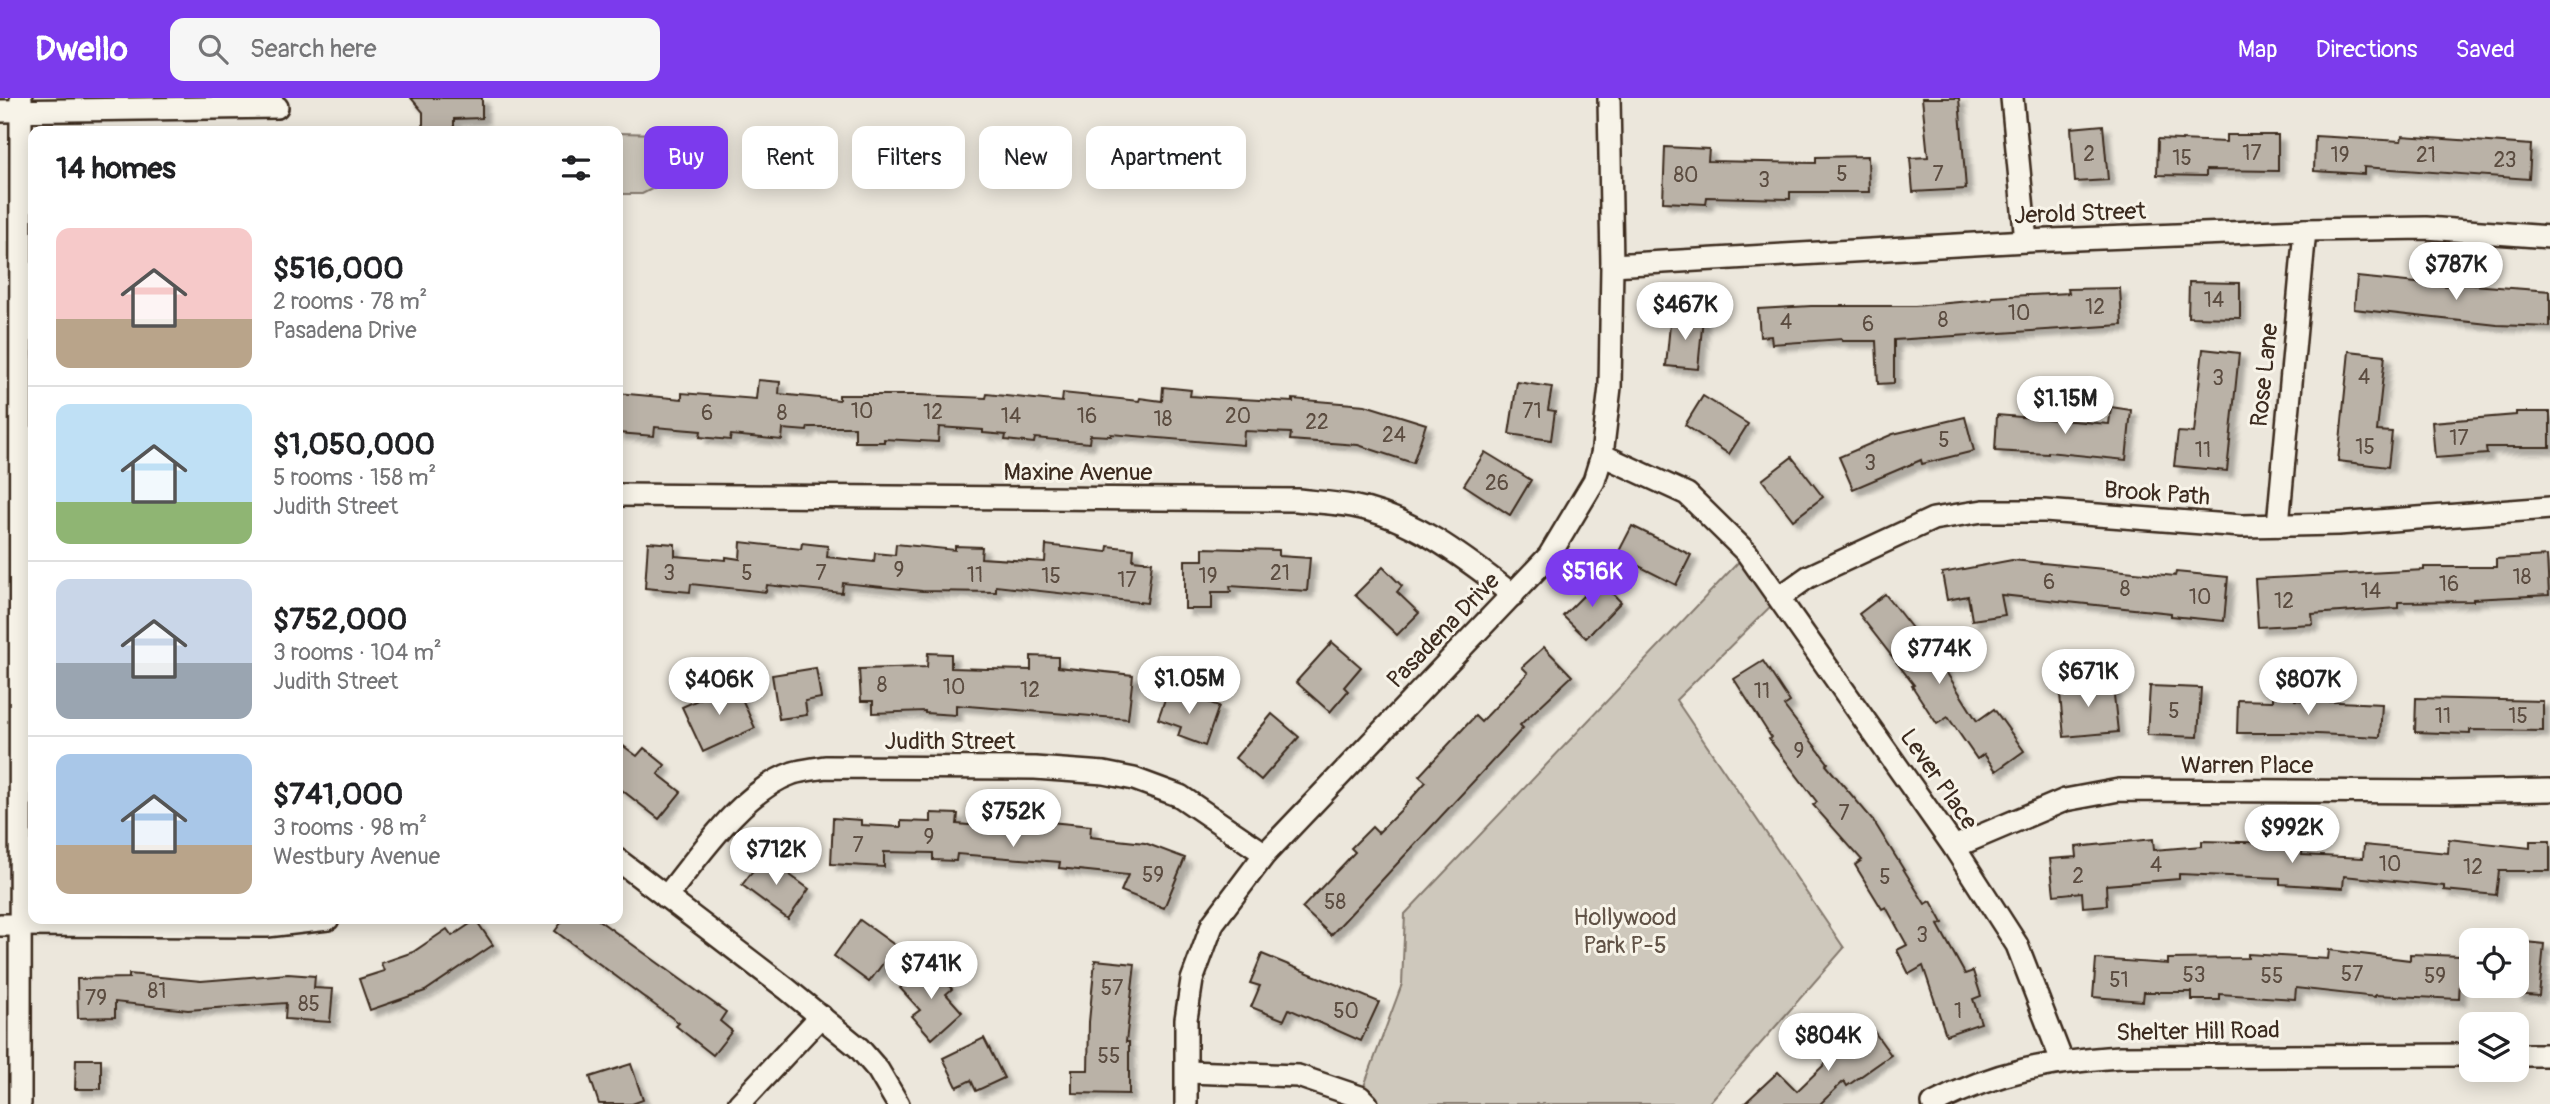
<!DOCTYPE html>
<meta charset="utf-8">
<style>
body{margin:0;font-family:Pangolin,sans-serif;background:#f6f6f6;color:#202124;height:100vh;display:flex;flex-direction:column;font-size:26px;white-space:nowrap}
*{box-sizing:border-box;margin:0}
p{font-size:23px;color:#757577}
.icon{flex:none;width:38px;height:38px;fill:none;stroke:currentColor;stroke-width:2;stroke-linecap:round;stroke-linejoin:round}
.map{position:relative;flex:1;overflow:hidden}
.sheet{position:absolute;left:28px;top:28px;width:595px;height:798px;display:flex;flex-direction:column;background:#fff;border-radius:14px;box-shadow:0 4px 18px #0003}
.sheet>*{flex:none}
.banner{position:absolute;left:644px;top:28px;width:665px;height:63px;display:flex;gap:14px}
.buttons{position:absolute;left:2459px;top:830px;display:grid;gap:14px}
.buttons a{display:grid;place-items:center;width:70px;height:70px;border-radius:14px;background:#fff;box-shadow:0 4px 18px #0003;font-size:35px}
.price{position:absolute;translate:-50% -60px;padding:0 16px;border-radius:24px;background:#fff;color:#222;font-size:23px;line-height:46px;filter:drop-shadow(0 2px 4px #0008)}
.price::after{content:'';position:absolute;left:50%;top:42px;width:21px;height:16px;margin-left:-10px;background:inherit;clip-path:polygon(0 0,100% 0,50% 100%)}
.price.on{background:#7c3aed;color:#fff}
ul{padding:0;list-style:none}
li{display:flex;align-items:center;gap:21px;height:175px;padding:0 28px}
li+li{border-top:2px solid #e0e0e0}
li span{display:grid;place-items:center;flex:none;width:196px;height:140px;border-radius:14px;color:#555}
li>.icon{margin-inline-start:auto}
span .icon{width:84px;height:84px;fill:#fffc;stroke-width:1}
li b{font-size:30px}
h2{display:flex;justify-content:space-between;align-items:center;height:84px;padding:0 28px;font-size:30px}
.tag{padding:0 24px;border-radius:14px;background:#fff;box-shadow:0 4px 18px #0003;font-size:24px;line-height:63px}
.tag.on{background:#7c3aed;color:#fff}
header{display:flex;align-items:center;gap:42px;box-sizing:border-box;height:98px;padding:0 35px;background:#7c3aed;color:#fff}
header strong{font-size:33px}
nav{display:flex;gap:38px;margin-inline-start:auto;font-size:24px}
.search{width:490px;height:63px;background:#f6f6f6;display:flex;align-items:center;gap:18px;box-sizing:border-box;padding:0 24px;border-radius:14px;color:#757577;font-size:26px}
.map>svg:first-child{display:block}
.green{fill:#cec8bc;stroke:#84796d;stroke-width:2}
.building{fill:#bab2a7;stroke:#3b2a1e;stroke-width:2;filter:url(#shadow)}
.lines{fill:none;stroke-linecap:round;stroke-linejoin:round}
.minor-casing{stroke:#3b2a1e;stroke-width:26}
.minor{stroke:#f7f3e8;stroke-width:21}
.labels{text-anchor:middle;stroke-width:6;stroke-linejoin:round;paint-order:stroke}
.number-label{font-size:21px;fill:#5b4c40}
.street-label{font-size:24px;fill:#3b2a1e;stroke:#f7f3e8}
.park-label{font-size:24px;fill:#605246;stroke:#f7f3e8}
</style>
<header>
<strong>Dwello</strong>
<div class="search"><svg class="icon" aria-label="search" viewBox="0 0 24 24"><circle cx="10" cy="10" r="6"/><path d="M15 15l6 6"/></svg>Search here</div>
<nav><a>Map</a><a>Directions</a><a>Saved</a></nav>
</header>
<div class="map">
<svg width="2550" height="1006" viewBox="0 0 2550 1006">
<defs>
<filter id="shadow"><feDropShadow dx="6" dy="6" stdDeviation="2" flood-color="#0004"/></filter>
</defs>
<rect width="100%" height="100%" fill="#ece7dc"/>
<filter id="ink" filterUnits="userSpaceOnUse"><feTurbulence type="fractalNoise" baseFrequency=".0143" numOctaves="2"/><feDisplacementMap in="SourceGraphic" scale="14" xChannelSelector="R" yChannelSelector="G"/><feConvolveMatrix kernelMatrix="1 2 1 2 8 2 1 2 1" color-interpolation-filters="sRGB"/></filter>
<g filter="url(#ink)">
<g class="green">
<path d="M618,35L710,37V62L642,96H618Z"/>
<path d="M1747,455L1780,499L1676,602L1844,850L1708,1006H1367L1360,999L1402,886L1405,816Z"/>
</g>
<g class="building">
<path d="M411,0H482V20L454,21V33H423V14Z"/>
<path d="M1922,0H1959L1966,91L1913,94L1910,60L1928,59Z"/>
<path d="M2103,27L2108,82L2075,84L2071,30Z"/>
<path d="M2226,37H2278V73L2206,72V78L2157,77L2158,41L2226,44Z"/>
<path d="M2315,38L2401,43L2402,38L2531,47L2529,81L2364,69V76L2314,73Z"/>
<path d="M1665,49L1709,51L1708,63L1816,65V59L1868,58L1869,94H1790V101L1707,99L1706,106L1663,104Z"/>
<path d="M2357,179L2446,188L2447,185L2550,193V229L2497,227L2354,211Z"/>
<path d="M2189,184L2240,185V220L2188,219Z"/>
<path d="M2120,190L2122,227L1894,242V285L1878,286L1876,243H1842V241L1772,246L1771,238L1760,239L1758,211L1811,208H1915L1992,201V199L2069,195L2068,191Z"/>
<path d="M1671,216L1703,219L1698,271L1666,268Z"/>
<path d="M2203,251L2239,255L2227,373L2174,368L2178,334L2194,335Z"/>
<path d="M2349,253L2385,257L2377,333L2392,334L2388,369L2338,363Z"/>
<path d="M758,282L780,284L779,296L839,302V297H918L986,300L987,296L1062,304L1063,295L1139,303L1140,300L1162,303L1163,289L1191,292L1190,298L1293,304V301L1365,307L1426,326L1413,365L1358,347L1290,342L1291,335L1244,333L1243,347L1111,336V338L1090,337L1089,345L1035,340L1034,345L1005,342L1006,337L983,335V332L939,329L938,344L884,341V344H855V329H808L807,333L783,331L782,342L731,337L730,342L700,339L701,333L655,329L654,338L618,335V295L682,301V295L756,301Z"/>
<path d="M1517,284L1552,289L1548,312L1555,313L1551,342L1509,336Z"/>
<path d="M1703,298L1748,326L1729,356L1685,327Z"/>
<path d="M2111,309L2131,312L2126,362L2048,354V356L1995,353L1997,317L2109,326Z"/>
<path d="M2516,314H2550V349H2486L2487,356L2435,360L2432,324L2516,317Z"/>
<path d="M1965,319L1974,353L1922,366L1921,362L1853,391L1839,359L1893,336Z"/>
<path d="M1485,354L1531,382L1510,417L1464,387Z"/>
<path d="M1792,359L1823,399L1793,422L1762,382Z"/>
<path d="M1632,428L1691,457L1676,487L1617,457Z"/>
<path d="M648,444L675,446V458L726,462V459L740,461L741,444L801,451L802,445L828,448L827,459L874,464L875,455L895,457L896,446L955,452V448L982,449L981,460L1045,464L1046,447L1107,454L1108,448L1134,451L1133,462L1152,464L1147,505L996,488V494L922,493L843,485L842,495L767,487L766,494L691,486L690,494L645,490Z"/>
<path d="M1203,450L1279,452V458L1310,460L1307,493L1230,488L1231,494H1212V511H1185V462H1203Z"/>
<path d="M2547,458L2549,497L2473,501V503L2398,504V510L2312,516L2313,526L2258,529L2255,481L2424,472V469H2496V461Z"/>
<path d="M2012,462L2175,478L2176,474L2228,479L2224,523L2171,518V515L2001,497L2005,517L1972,522L1968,498L1947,502L1942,475Z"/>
<path d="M1383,469L1402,488L1397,494L1419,515L1397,537L1355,497Z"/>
<path d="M1599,482L1621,504L1586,540L1563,518Z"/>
<path d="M1885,496L1945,572L1977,623L1994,611L2024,653L1996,673L1984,656L1977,661L1948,619L1937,626L1912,588L1914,587L1859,516Z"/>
<path d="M1332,544L1361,569L1344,589L1348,593L1330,614L1296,584Z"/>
<path d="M1544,549L1572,578L1520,627L1523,630L1331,837L1302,810L1355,754L1351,750L1372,729L1378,735L1400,713L1426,684L1419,678L1475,618L1481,624L1528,575L1522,569Z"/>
<path d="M928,555L951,556V570L1031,572V558L1058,559V569L1133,577L1128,621L956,607V617L925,615V613L873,615V603H861L859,571L927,569Z"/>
<path d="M1763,563L1790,604L1784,608L1828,665L1826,667L1873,722L1925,806L1931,803L1943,825L1938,827L1965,876L1973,873L1981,898L1973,901L1981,925L1946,937L1923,868L1909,876L1897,852L1907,847L1886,809L1882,811L1855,767L1862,762L1813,707L1817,704L1769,641L1771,639L1734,581Z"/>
<path d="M816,570L821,600L805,603L807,617L779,621L772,577Z"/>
<path d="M2090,583L2091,590L2113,588L2118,634L2064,639L2059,586Z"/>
<path d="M735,585L755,630L703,654L682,609Z"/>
<path d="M2150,588L2201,590L2198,639L2147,637Z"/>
<path d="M1169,590L1219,608L1205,648L1178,638L1181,629L1158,621Z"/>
<path d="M2273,593H2295V602L2382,606L2380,639L2295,635H2237L2238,602L2273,603Z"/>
<path d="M2416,600L2543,603V633L2470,632V636L2415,634Z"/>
<path d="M1272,616L1299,639L1261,682L1235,660Z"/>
<path d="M618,644L637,658L644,650L665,667L658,676L681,694L659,721L618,689Z"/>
<path d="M931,715L958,716L957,726L1008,730L1009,720L1091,728L1090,739L1145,745L1185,760L1164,810L1121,793L1128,777L1059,770L1060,764L957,756L956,763L933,762V755L884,754V769L831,766L833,720L861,722V727L901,729V723L931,724Z"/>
<path d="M2153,741L2154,752L2202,748V743L2282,745L2303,746L2302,757L2363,760L2364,747L2448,755L2449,741L2530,750V743H2550V773H2499L2496,797L2444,792V788L2344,778L2343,790L2280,786V780L2179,776V781L2106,787L2107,807L2083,809L2082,794L2054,797L2050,761L2077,759L2076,749Z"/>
<path d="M764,758L809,791L788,821L742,787Z"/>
<path d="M564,821H597L726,914L720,923L732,933L713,957L676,928L679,925L555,833Z"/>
<path d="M476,822L493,847L425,893L370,912L359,881L384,873L381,865L413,854L447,831L452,838Z"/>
<path d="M860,822L896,848L869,884L834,858Z"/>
<path d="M2516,843L2544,846L2539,898L2516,896Z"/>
<path d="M2329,852L2410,862V856L2461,858L2459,901L2375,897V899L2296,890L2295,901L2220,896V902H2192V894H2144L2143,903L2093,899L2096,861L2168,866V861L2248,860V856L2328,861Z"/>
<path d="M1262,856L1379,904L1361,943L1289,911L1284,922L1251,909L1260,888L1250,885Z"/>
<path d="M1095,862L1135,866L1126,944H1129V996L1072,995V972H1088L1089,924Z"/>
<path d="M928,865L952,891L946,896L962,914L932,941L912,918L920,912L900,890Z"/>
<path d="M129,876L201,883L288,876L315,878L314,890L333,891L330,924L285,921L286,905L188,912L115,904V919L78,920L77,881L129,880Z"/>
<path d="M1870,928L1891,957L1847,988L1844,983L1820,1006H1744L1778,974L1797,993L1829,962L1827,958Z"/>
<path d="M984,940L1004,980L976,993L971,982L957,989L943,960Z"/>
<path d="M76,961H101V991H75Z"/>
<path d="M631,966L643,1002L632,1006H599L590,979Z"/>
</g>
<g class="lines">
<defs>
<g id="minor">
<path d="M2012,0L2026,143"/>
<path d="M0,13L277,9"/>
<path d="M1612,167L2026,143L2305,132L2426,130L2550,139"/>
<path d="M1602,357L1687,396L1747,455L1954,749L2017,847L2062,963"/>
<path d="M618,397L1297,402C1315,404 1334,405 1352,408C1413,419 1465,460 1513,497"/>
<path d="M2278,427L2305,132"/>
<path d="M1780,499L1808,479L1933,421L1983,413H2045L2242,428L2338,426L2550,410"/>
<path d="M1954,749L2065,702L2119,692L2442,694L2550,692"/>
<path d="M618,762L787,891L859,950L878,972L898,1006"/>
<path d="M666,799C699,758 743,692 793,675C803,672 815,671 825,669L1035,670L1104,675L1134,681L1180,698L1265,756"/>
<path d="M0,827L267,828L328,821"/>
<path d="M2516,957H2550"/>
<path d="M1187,974L1298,978L1360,999L1367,1006"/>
<path d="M20,1006L21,0"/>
<path d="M739,1006L821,918"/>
<path d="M1186,1006V921L1192,882L1213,825L1265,756L1549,458L1594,383L1602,357L1610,289L1612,167L1609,0"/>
<path d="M1933,1006C1997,973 2049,964 2120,959L2471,957"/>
</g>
</defs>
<use href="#minor" class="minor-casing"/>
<use href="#minor" class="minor"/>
</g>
</g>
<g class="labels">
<g class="number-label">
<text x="2252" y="62">17</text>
<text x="2089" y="63">2</text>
<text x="2340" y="64">19</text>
<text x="2426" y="64">21</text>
<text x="2182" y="67">15</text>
<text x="2505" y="69">23</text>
<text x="1842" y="83">5</text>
<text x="1938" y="83">7</text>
<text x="1686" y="84">80</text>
<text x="1764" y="89">3</text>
<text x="2214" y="209">14</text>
<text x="2095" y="216">12</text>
<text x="2019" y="222">10</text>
<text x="1943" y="229">8</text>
<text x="1786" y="231">4</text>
<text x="1868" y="233">6</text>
<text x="2364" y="286">4</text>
<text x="2218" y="287">3</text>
<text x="862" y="320">10</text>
<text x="1532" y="320">71</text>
<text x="933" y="321">12</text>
<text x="707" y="322">6</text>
<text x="782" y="322">8</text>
<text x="1011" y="325">14</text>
<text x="1087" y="325">16</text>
<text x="1238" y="325">20</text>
<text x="1163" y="328">18</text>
<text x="1317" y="331">22</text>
<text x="1394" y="344">24</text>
<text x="2459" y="347">17</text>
<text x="1944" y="349">5</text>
<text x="2365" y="356">15</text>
<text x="2203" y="359">11</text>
<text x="1870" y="372">3</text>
<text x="1497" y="392">26</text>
<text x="899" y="479">9</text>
<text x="669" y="482">3</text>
<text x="747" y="482">5</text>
<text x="821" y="482">7</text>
<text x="1280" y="482">21</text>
<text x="975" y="484">11</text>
<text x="1051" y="485">15</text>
<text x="1208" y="485">19</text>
<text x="2522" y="486">18</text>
<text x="1127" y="489">17</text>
<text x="2049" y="491">6</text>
<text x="2449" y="493">16</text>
<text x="2125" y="498">8</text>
<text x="2371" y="500">14</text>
<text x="2200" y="506">10</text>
<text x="2284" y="510">12</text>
<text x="882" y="594">8</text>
<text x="954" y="596">10</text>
<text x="1030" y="599">12</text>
<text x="1762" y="600">11</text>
<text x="2174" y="620">5</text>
<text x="2443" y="625">11</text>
<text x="2518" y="625">15</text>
<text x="1799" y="660">9</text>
<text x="1844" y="722">7</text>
<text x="929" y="746">9</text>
<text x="858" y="754">7</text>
<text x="2390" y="773">10</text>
<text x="2156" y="774">4</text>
<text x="2473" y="776">12</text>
<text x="1153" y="784">59</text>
<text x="2078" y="785">2</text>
<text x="1885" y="786">5</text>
<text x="1335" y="811">58</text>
<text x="1922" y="844">3</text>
<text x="2352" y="883">57</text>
<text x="2194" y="884">53</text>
<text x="2272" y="885">55</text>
<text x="2435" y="885">59</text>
<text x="2119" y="889">51</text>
<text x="1112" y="897">57</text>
<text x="157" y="900">81</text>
<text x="96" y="907">79</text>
<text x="309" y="913">85</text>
<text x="1346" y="920">50</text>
<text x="1958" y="920">1</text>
<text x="1109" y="965">55</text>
</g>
<g class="street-label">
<text transform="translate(2080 115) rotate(-2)" y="8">Jerold Street</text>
<text transform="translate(2264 277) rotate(-84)" y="8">Rose Lane</text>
<text x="1078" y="382">Maxine Avenue</text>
<text transform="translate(2157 395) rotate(4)" y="8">Brook Path</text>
<text transform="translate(1443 532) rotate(-46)" y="8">Pasadena Drive</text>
<text x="950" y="651">Judith Street</text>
<text x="2247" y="675">Warren Place</text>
<text transform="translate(1939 681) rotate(55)" y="8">Lever Place</text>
<text transform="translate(2198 933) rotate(-1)" y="8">Shelter Hill Road</text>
</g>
<g class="park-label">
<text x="1625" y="827">Hollywood<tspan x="1625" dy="28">Park P-5</tspan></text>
</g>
</g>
</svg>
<div class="buttons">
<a><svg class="icon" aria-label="locate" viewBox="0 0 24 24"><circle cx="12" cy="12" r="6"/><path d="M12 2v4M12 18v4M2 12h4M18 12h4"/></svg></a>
<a><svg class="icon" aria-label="layers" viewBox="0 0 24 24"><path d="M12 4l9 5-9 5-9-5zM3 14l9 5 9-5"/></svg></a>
</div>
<b class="price" style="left:2456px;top:204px">$787K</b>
<b class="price" style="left:1685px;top:244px">$467K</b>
<b class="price" style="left:2065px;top:338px">$1.15M</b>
<b class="price on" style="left:1592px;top:511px">$516K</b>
<b class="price" style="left:1939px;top:588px">$774K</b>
<b class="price" style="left:2088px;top:611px">$671K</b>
<b class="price" style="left:1189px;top:618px">$1.05M</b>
<b class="price" style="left:719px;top:619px">$406K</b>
<b class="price" style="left:2308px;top:619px">$807K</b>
<b class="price" style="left:1013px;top:751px">$752K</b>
<b class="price" style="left:2292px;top:767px">$992K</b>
<b class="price" style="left:776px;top:789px">$712K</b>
<b class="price" style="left:931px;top:903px">$741K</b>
<b class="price" style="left:1828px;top:975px">$804K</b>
<div class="banner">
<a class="tag on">Buy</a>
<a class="tag">Rent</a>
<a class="tag">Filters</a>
<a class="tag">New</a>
<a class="tag">Apartment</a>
</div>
<section class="sheet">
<h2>14 homes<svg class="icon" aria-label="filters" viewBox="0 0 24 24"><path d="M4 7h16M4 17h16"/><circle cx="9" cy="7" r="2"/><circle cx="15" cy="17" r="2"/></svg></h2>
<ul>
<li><span style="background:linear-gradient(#f6c9c9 65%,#b9a48a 0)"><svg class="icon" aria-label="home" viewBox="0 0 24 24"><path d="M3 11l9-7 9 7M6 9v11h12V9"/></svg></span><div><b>$516,000</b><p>2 rooms · 78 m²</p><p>Pasadena Drive</p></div></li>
<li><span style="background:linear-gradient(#bfe0f5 70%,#8fb573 0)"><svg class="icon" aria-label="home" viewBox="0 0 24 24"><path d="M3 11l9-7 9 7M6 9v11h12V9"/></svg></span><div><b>$1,050,000</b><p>5 rooms · 158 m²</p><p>Judith Street</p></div></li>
<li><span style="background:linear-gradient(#c9d6e8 60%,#9aa5b1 0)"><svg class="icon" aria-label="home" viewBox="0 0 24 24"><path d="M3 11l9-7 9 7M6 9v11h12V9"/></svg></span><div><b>$752,000</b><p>3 rooms · 104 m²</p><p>Judith Street</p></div></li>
<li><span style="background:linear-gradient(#a9c7e8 65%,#b9a48a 0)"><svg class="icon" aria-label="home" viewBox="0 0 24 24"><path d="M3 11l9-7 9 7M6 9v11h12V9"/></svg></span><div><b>$741,000</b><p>3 rooms · 98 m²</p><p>Westbury Avenue</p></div></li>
</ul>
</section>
</div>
